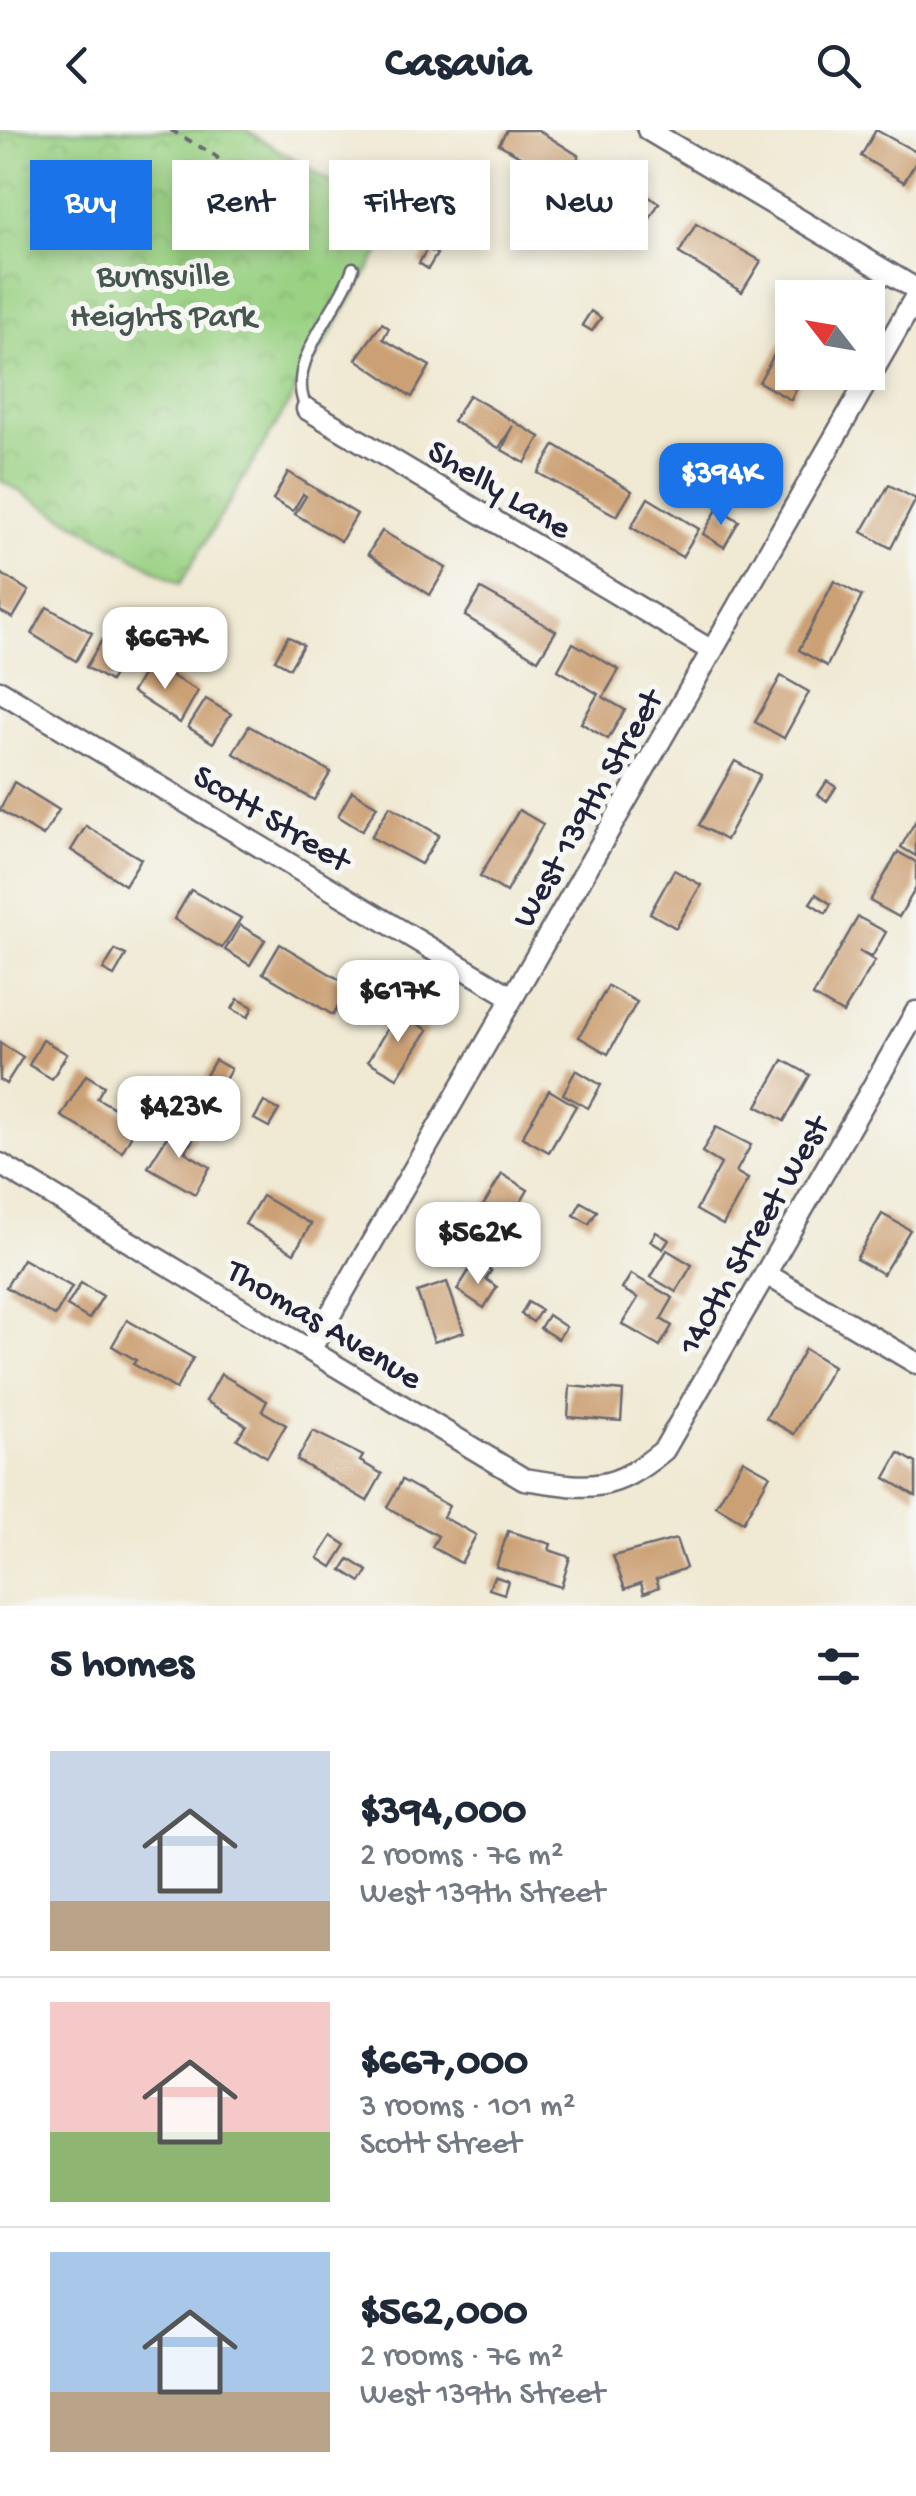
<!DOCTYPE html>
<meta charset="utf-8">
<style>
body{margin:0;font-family:"Gochi Hand",sans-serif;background:#f6f6f7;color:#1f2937;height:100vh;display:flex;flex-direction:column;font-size:38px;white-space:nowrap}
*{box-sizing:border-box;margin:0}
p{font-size:32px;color:#747a83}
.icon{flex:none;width:55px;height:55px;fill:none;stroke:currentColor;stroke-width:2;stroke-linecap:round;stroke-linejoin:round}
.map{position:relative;height:1476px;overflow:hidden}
.side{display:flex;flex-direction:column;background:#fff;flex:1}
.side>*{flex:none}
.guide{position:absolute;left:30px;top:30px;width:858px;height:90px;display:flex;gap:20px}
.needle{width:65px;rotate:301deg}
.fabs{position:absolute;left:775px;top:150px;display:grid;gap:20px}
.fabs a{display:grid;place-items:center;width:110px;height:110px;border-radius:0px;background:#fff;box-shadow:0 5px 15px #0003;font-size:50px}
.price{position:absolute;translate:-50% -85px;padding:0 22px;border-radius:20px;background:#fff;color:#222;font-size:32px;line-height:65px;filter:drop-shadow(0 2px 5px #0008)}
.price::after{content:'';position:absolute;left:50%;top:60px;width:30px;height:22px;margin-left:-15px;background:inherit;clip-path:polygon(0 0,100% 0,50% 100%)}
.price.active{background:#1a73e8;color:#fff}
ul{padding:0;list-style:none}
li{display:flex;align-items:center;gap:30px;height:250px;padding:0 50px}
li+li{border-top:2px solid #e0e1e3}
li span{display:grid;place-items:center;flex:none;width:280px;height:200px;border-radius:0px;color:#555}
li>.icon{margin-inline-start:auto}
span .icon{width:120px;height:120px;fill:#fffc;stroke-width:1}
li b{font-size:42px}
h2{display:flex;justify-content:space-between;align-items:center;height:120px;padding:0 50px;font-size:42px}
.chip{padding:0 35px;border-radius:0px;background:#fff;box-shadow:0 5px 15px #0003;font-size:35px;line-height:90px}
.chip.active{background:#1a73e8;color:#fff}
header{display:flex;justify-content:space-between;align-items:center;height:130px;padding:0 50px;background:#fff;font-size:45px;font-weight:700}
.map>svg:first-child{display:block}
.park{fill:url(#park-crowns);stroke:#5e7a5f;stroke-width:2.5}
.building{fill:#cca075}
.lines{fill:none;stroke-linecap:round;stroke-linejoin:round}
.service-casing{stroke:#6a6870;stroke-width:15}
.minor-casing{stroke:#6a6870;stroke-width:25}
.path{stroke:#6a6870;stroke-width:4;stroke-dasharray:8 8;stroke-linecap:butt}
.service{stroke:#fff;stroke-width:10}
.minor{stroke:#fff;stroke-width:20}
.labels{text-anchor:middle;stroke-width:10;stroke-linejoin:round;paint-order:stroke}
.park-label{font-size:35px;fill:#465751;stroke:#f6f6f2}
.street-label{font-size:35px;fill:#22223b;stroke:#f6f6f2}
</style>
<header><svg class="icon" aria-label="back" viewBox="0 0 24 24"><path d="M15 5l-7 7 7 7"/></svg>Casavia<svg class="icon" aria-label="search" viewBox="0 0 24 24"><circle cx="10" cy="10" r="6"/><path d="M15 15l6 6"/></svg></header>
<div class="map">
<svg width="916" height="1476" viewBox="0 0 916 1476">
<defs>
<pattern id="park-crowns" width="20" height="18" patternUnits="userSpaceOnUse" patternTransform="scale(2.5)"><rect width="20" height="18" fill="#9ad183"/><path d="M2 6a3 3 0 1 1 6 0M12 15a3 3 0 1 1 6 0" fill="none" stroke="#84b372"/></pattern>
</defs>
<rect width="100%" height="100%" fill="#f6f6f2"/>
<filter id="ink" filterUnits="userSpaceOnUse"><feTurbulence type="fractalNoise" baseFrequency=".01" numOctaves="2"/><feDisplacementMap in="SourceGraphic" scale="20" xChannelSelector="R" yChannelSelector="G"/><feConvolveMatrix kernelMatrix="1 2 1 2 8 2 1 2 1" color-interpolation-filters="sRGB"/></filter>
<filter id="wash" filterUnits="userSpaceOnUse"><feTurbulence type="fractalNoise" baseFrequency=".0048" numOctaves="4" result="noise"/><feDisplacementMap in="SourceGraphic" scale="40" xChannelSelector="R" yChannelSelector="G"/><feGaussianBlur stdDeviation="2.25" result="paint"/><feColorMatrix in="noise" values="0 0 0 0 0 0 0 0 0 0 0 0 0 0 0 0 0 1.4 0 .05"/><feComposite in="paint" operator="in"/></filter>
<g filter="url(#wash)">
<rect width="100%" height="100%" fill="#f0e9d3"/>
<path class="park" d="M0,0H246L397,93L180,454L0,350Z"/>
<g id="blocks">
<g class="building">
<path d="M507,0H538L579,26L556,66L531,51L539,37L499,14Z"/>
<path d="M876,0L916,22V32L904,52L861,26Z"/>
<path d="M590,31L659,73L644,99L598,72L590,84L567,70Z"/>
<path d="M415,35L422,40L412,57L404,52Z"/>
<path d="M696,94L761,131L742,162L679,123Z"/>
<path d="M427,119L437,124L428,139L419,133Z"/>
<path d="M591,181L601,188L592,201L582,195Z"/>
<path d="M382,193L389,198L383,209L430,236L412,267L356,229Z"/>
<path d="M792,193V242H805L791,270L759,252Z"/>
<path d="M469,265L540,307L525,333L502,320L513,296L499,318L453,291Z"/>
<path d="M555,315L632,361L617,386L538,343Z"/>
<path d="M288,342L357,384L341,411L295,384L306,366L303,364L293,381L273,370Z"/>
<path d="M889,355L916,369L891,418L862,402Z"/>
<path d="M648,368L699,399L682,427L631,397Z"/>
<path d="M718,378L739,391L724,417L703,404Z"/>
<path d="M382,401L446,438L430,465L368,424Z"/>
<path d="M0,443L29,461L13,488L0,481Z"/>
<path d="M834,451L862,466L827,536L799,520Z"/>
<path d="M481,459L556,501L538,530L465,486Z"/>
<path d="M47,477L92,503L76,531L32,504Z"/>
<path d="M288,506L303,515L290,538L275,530Z"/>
<path d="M102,510L126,525L110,551L86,537Z"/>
<path d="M573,513L619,540L603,567L625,580L608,609L581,593L598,564L558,540Z"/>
<path d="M149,533L198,561L180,593L132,562Z"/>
<path d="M781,546L809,562L784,608L755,592Z"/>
<path d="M206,569L231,584L213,613L188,597Z"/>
<path d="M249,596L331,642L314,670L233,623Z"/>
<path d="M735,631L760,645L726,710L699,695Z"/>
<path d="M827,651L836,657L827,671L818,665Z"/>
<path d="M14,652L59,680L43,706L0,680Z"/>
<path d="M352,661L377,676L362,701L338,686Z"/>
<path d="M390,676L439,705L421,734L371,707Z"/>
<path d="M519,680L543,694L506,762L480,746Z"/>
<path d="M916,690V726L901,717Z"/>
<path d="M86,696L141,729L125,755L71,720Z"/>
<path d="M898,722L916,732V758L899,787L870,771Z"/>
<path d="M674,740L701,755L676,798L650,783Z"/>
<path d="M191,760L241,788L222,818L174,789Z"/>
<path d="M816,764L831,774L826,783L810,773Z"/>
<path d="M858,787L886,802L872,827L859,821L875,831L843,883L813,866Z"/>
<path d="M240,795L265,810L250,835L225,820Z"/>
<path d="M280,814L350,856L333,885L263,843Z"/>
<path d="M115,820L126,825L114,846L103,840Z"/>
<path d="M608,856L637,872L608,924L579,907Z"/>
<path d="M238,869L253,877L248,887L232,879Z"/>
<path d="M397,882L428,900L397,948L368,931Z"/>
<path d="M43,910L67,924L52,949L29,935Z"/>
<path d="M0,913L23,927L6,954L0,950Z"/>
<path d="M215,930L231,939L221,957L205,947Z"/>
<path d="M783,930L810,945L784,991L757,976Z"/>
<path d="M576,940L601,955L588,978L563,964Z"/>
<path d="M86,945L104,956L97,968L139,992L122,1022L61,986Z"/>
<path d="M549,960L576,976L549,1022L522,1007Z"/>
<path d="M264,972L279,980L269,997L254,989Z"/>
<path d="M175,994L195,1006L185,1022L210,1037L195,1064L148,1037Z"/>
<path d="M716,997L751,1015L736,1042L748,1049L723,1095L696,1080L721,1034L702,1022Z"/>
<path d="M502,1044L528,1060L508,1094L520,1101L506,1124L468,1101Z"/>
<path d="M262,1066L311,1094L294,1123L245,1094Z"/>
<path d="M581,1072L597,1081L589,1094L574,1085Z"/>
<path d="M882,1084L910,1100L883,1144L856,1129Z"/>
<path d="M656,1102L669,1110L663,1119L650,1111Z"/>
<path d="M667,1120L692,1135L676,1162L651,1147Z"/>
<path d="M23,1129L72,1157L55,1186L6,1157Z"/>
<path d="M481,1136L491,1141L486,1149L497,1157L484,1178L457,1160L470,1139L477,1144Z"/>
<path d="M631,1144L673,1168L661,1189L672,1196L660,1216L622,1194L638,1168L622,1159Z"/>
<path d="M447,1152L464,1202L434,1212L417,1162Z"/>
<path d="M81,1153L103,1166L89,1189L67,1176Z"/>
<path d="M528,1172L541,1180L533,1192L521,1184Z"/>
<path d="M548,1185L566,1197L558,1209L540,1198Z"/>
<path d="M127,1190L193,1228L176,1259L133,1234L136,1230L112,1216Z"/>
<path d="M805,1219L833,1236L794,1304L766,1288Z"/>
<path d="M221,1244L267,1271L262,1281L286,1295L267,1327L237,1309L246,1295L206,1271Z"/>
<path d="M570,1256L623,1261L621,1291L568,1287Z"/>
<path d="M313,1301L363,1326L360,1331L382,1344L367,1371L297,1330Z"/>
<path d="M899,1323L916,1333V1366L885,1348Z"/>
<path d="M743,1330L770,1345L743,1392L716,1376Z"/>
<path d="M402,1350L449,1376L443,1387L476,1405L461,1433L432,1417L438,1406L387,1377Z"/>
<path d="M508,1401L551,1414L549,1420L570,1427L561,1457L496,1437Z"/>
<path d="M332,1406L346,1415L332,1437L318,1428Z"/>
<path d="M676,1409L686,1438L656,1449L659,1457L644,1463L641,1453L625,1459L613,1426Z"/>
<path d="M349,1429L368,1441L361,1452L342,1440Z"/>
<path d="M494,1446L508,1451L504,1464L489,1459Z"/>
</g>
</g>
</g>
<g filter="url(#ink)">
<use href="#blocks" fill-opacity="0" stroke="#6a6870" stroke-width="2.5"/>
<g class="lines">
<defs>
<path id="service" d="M307,279C282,234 339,181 353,138"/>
<g id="minor">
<path d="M648,0L916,159"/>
<path d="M307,279L712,521"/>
<path d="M0,561L512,867"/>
<path d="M0,1034L524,1349C590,1359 611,1364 664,1320L916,882"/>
<path d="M766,1144L916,1233"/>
<path d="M310,1220L916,166"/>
</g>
</defs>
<use href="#service" class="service-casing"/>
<use href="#minor" class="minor-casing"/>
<path class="path" d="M171,0L216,26L243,67"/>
<use href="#service" class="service"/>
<use href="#minor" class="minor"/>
</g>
</g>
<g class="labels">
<g class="park-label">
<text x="163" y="155">Burnsville<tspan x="163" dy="40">Heights Park</tspan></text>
</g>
<g class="street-label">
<text transform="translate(501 357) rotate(31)" y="12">Shelly Lane</text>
<text transform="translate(585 677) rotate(-60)" y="12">West 139th Street</text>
<text transform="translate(273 686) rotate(31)" y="12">Scott Street</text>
<text transform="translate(751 1104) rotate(-60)" y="12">140th Street West</text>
<text transform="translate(326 1192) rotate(31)" y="12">Thomas Avenue</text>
</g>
</g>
</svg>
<div class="fabs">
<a><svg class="needle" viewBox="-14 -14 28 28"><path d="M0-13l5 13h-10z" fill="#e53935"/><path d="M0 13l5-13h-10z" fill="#747a83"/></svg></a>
</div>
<b class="price active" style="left:721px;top:398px">$394K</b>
<b class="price" style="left:165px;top:562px">$667K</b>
<b class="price" style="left:398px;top:915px">$617K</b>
<b class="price" style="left:179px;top:1031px">$423K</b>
<b class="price" style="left:478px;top:1157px">$562K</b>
<div class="guide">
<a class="chip active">Buy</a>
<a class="chip">Rent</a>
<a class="chip">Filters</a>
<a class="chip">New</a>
</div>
</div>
<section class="side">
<h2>5 homes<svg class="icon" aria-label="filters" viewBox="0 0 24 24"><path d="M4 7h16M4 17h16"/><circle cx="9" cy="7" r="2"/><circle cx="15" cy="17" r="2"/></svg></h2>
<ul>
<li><span style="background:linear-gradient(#c9d6e8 75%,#b9a48a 0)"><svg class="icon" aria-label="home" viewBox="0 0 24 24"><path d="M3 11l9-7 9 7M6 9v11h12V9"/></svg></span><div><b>$394,000</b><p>2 rooms · 76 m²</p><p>West 139th Street</p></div></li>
<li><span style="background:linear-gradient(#f6c9c9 65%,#8fb573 0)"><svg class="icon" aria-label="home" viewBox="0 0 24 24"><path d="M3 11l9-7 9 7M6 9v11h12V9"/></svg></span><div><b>$667,000</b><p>3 rooms · 101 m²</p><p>Scott Street</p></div></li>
<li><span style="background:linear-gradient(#a9c7e8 70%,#b9a48a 0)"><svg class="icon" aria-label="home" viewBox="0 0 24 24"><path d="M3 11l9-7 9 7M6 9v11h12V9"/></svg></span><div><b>$562,000</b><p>2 rooms · 76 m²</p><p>West 139th Street</p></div></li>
</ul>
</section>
